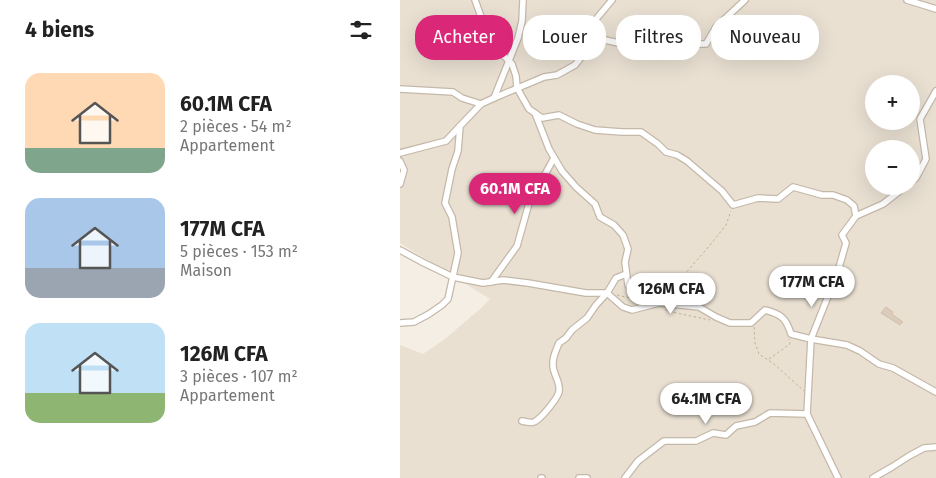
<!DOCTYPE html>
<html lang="fr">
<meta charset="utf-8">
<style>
body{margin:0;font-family:"Fira Sans",sans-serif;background:#f2f2f2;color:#222;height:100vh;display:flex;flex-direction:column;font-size:19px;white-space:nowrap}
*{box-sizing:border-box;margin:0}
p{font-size:16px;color:#767676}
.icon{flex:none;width:28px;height:28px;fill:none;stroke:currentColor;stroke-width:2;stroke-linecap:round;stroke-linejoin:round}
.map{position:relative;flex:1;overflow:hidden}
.sheet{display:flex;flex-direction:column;background:#fff;width:400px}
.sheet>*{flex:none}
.guide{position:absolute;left:15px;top:15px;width:445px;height:45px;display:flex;gap:10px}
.controls{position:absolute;left:465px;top:75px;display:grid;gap:10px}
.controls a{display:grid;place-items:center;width:55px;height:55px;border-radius:50%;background:#fff;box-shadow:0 5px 20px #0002;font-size:25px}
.price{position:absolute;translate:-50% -42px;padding:0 11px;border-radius:18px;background:#fff;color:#222;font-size:16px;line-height:32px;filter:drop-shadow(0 1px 2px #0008)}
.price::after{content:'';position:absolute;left:50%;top:30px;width:15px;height:11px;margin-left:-8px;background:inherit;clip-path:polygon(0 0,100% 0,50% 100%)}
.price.on{background:#db2777;color:#fff}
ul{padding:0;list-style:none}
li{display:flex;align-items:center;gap:15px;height:125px;padding:0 25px}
li span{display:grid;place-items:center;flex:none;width:140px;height:100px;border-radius:15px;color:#555}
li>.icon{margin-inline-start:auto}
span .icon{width:60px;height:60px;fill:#fffc;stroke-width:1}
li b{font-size:21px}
h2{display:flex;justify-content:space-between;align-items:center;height:60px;padding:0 25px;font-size:21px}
.tag{padding:0 18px;border-radius:20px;background:#fff;box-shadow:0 5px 20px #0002;font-size:18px;line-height:45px}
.tag.on{background:#db2777;color:#fff}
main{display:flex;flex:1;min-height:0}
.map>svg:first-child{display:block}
.residential{fill:#e9e0d2;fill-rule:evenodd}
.building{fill:#dacbbb;stroke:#d3c0ab}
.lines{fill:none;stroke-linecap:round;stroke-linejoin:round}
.minor-casing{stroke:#c4b8a9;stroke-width:8}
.path{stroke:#c4b095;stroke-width:1;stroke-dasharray:2.5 2.5;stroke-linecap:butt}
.minor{stroke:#fff;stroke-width:5.5}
</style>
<main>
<section class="sheet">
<h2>4 biens<svg class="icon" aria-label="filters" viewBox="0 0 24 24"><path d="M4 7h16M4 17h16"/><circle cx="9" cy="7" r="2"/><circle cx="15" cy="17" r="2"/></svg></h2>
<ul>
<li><span style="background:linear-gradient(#ffd9b3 75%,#7fa58c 0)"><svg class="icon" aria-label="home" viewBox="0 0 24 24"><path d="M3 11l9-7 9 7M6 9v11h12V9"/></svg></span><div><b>60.1M CFA</b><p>2 pièces · 54 m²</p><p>Appartement</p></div></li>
<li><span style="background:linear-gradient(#a9c7e8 70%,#9aa5b1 0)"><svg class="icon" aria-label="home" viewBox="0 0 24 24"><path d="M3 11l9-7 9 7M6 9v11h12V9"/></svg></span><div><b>177M CFA</b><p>5 pièces · 153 m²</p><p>Maison</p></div></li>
<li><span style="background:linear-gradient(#bfe0f5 70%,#8fb573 0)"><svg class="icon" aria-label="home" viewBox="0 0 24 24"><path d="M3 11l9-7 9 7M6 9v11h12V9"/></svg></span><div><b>126M CFA</b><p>3 pièces · 107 m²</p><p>Appartement</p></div></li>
</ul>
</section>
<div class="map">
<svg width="536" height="478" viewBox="0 0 536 478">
<rect width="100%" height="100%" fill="#f4eee4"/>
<path class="residential" d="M0,0H536V478H0V345L23,354L45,339L80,309L90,299L0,243ZM474,84H511V121H474ZM474,149H511V186H474Z"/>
<path class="building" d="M486,307L493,312L492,314L503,322L500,325L481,313Z"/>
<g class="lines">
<defs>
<g id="minor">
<path d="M75,0L88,36L97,49L112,64L116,76L117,88L129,109L142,118L159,115L177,124L195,130L222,132H241L258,144L266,152L277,155L287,161L322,191L333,205L358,198L378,199L393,187L422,195H433L447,200L454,206L456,216"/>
<path d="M507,0L536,9"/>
<path d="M184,37L205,40L223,44H306L316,27L345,0"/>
<path d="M0,89L53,92L62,98L81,104"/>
<path d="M94,98L118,38L122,21L123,0"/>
<path d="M135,113L149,149L162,171L176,187L195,204L200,217L214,225L223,235L228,249L225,262L228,285L239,300"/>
<path d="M0,153L46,141L60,126"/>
<path d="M0,161L4,170L0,184"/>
<path d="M511,182L516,178L526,159L520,119L536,91"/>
<path d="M0,250L24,263L53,277L83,283L103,280L128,283L186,293H207L223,307L232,310L259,303L280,305L299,307L316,317L330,323H351L365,310C381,314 386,318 391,334L411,339L447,345L460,351L479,364L493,368L536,392"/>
<path d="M91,282L117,246L133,189L143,178L154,158"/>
<path d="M0,323L14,322L29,314L42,305L48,299L58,253L52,217L45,203L52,169L58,151L60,126L81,104L94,98L144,77L157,75L175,65L183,55L184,37L197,18L212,0"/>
<path d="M122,421C126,422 131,423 134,422C141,419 157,399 159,392C161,382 153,375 153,365C152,358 156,350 159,343L166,338L172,330L187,318L196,305L207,293L216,278L226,274"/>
<path d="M141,478H142"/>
<path d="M179,478H187"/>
<path d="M225,478L238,461L264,441H296L313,433L326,435L336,426L355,422L370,413L407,414"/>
<path d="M438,478L407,414L411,339L438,271L446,243L442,235L456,216L483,204L506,186"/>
<path d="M473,478L492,467L509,456L524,448L536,447"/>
</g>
</defs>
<use href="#minor" class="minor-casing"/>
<g class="path">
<path d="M217,295L230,298"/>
<path d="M264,298L311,244L326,225L331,211"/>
<path d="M265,309L267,311L310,320"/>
<path d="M354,327L355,343L359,354L374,364L404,391"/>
<path d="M369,359L390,344L389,339"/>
</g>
<use href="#minor" class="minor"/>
</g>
</svg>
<div class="controls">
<a>+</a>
<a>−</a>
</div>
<b class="price on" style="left:115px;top:215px">60.1M CFA</b>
<b class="price" style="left:412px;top:308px">177M CFA</b>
<b class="price" style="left:271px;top:315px">126M CFA</b>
<b class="price" style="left:306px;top:425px">64.1M CFA</b>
<div class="guide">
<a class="tag on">Acheter</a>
<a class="tag">Louer</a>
<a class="tag">Filtres</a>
<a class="tag">Nouveau</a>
</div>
</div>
</main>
